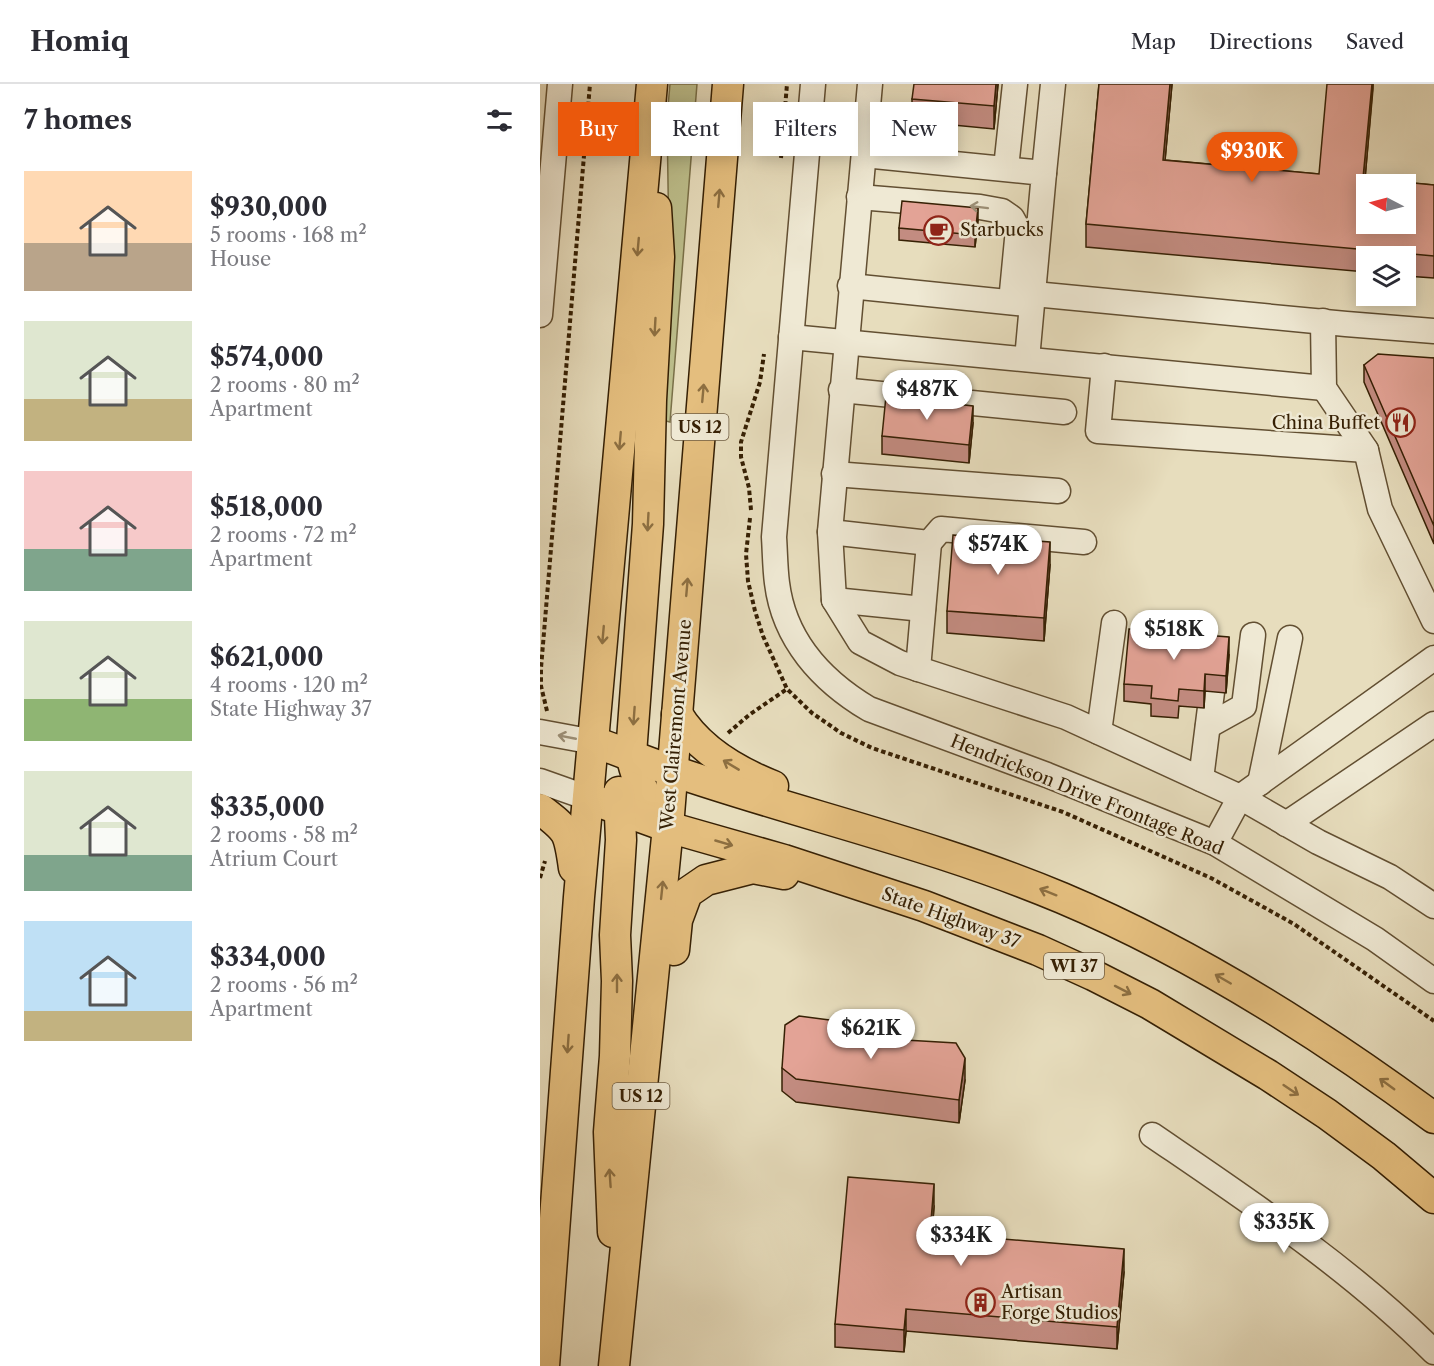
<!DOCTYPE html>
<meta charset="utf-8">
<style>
body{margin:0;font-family:"Libre Caslon Text",serif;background:#f2f2f3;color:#2b2b33;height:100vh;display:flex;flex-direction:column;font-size:22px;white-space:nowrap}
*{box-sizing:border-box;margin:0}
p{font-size:20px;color:#7c7c81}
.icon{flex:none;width:33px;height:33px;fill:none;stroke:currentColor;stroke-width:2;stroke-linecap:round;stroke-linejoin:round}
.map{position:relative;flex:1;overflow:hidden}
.panel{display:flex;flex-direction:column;background:#fff;width:540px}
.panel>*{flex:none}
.hud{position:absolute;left:18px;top:18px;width:570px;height:54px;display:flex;gap:12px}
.needle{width:39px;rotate:276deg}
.fabs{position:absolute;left:816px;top:90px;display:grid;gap:12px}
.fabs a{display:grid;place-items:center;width:60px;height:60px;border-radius:0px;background:#fff;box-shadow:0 3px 15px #0003;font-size:30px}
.price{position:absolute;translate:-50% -51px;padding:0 14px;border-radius:21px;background:#fff;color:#222;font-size:20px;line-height:39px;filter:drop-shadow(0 2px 3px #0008)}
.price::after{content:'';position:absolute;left:50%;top:36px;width:18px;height:14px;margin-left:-9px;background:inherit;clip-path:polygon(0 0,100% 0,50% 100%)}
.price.active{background:#ea580c;color:#fff}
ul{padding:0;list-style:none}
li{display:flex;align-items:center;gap:18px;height:150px;padding:0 24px}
li span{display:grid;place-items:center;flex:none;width:168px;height:120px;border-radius:0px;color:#555}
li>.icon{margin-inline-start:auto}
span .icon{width:72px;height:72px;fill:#fffc;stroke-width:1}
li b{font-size:26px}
h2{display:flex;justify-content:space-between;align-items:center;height:72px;padding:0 24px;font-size:26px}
.tag{padding:0 21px;border-radius:0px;background:#fff;box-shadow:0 3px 15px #0003;font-size:21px;line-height:54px}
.tag.active{background:#ea580c;color:#fff}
header{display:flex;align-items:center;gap:36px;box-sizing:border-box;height:84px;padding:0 30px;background:#fff;border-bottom:2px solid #e1e1e2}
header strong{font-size:28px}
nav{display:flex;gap:33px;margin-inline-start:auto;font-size:21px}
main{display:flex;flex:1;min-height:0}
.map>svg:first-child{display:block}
.green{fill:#bdbf8c;stroke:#7a7048;stroke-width:1.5}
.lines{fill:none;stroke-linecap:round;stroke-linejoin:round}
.minor-casing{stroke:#624f32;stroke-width:27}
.major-casing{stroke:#362004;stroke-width:33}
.path{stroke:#362004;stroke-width:4;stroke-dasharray:4.5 3;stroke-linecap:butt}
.minor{stroke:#efe9d4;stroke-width:24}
.major{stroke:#e4be7e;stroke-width:30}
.wall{fill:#c38c81;stroke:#362004;stroke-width:1.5}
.shaded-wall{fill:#9f7269;stroke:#362004;stroke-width:1.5}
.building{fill:#e3a396;stroke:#362004;stroke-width:1.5;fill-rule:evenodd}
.oneway{stroke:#8d6f41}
.oneway2{stroke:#9c8f76}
.labels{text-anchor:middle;stroke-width:5;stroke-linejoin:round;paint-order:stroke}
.shield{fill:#efe9d4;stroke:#6e5c42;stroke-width:1.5}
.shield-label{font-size:16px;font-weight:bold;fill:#362004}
.poi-label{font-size:18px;fill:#362004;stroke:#efe9d4;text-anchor:start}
.street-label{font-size:18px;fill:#362004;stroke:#efe9d4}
</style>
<header>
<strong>Homiq</strong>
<nav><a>Map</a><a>Directions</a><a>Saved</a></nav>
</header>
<main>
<section class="panel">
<h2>7 homes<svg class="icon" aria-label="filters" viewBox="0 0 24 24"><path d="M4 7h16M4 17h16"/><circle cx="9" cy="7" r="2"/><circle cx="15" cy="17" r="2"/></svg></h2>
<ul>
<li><span style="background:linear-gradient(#ffd9b3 60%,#b9a48a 0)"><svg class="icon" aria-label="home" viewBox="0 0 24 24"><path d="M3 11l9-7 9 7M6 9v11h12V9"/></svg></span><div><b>$930,000</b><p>5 rooms · 168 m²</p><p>House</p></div></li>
<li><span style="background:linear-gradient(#dfe7d0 65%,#c2b280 0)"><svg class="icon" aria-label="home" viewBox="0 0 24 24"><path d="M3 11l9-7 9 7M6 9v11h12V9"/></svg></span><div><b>$574,000</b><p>2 rooms · 80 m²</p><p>Apartment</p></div></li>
<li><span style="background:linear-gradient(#f6c9c9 65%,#7fa58c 0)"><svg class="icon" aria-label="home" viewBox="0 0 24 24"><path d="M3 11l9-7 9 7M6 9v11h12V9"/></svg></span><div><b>$518,000</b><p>2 rooms · 72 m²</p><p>Apartment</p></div></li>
<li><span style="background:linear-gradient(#dfe7d0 65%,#8fb573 0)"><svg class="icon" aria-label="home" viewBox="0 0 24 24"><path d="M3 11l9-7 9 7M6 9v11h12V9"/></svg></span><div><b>$621,000</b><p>4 rooms · 120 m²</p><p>State Highway 37</p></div></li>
<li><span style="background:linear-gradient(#dfe7d0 70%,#7fa58c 0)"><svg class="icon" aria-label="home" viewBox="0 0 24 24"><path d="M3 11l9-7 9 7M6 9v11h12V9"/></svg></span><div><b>$335,000</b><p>2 rooms · 58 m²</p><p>Atrium Court</p></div></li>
<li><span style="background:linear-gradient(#bfe0f5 75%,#c2b280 0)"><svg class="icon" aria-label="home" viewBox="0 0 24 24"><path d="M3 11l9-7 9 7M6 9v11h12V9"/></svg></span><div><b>$334,000</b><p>2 rooms · 56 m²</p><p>Apartment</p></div></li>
</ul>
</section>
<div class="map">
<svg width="894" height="1282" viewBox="0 0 894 1282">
<rect width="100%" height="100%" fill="#e7ddbd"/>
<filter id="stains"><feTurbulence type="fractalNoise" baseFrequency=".00333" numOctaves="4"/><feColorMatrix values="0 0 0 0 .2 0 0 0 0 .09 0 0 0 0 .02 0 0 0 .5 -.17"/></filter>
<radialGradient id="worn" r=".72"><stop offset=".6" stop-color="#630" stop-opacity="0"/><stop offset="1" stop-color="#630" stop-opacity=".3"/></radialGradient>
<path class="green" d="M130,0H157L130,338L122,336L129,163L127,34Z"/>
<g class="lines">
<defs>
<g id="minor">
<path d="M273,0L234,453C235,468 235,484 237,499C244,556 282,597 329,625L507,691L675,759L835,855L894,897"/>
<path d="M330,0L290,448L294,516L320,558L360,579L526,633L700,713L778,758L850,793L894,822"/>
<path d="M324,71L504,89L487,275"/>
<path d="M466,84L475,0"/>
<path d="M504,89L513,0"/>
<path d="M319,113L440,123L462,127L472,134L478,145L471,218"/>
<path d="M310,202L487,220"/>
<path d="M494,210L806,240L894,247"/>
<path d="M0,231L20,0"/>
<path d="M783,237L784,304L826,366L840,425L894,537"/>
<path d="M251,253L784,304"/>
<path d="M564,282L558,347L826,366"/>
<path d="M301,306L524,328"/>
<path d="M294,390L518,407"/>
<path d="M290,448L389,459L401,445L544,458"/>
<path d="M294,516L383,525"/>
<path d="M378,585L389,459"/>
<path d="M668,642L704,622L713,551"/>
<path d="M0,648L54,658"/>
<path d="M559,648L574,539"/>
<path d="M661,695L672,608"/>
<path d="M0,697L48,714"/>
<path d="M720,699L750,554"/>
<path d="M746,740L894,640"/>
<path d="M675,759L700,713L894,574"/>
<path d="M612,1051C710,1118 810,1184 894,1268"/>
</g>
<g id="major">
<path d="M116,124L119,173L111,316L108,440L91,670C97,699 108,721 128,743"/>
<path d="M137,630C158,665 195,687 233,702"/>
<path d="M54,658C80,667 106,678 133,687C262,731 396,761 522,814C655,870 779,949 894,1034"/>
<path d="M48,714L128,743L244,776L384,822L498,866L553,891L610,920L728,991L787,1030L844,1072L894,1114"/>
<path d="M0,725C29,747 29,748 34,784"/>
<path d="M134,866L137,836L147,809L166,796L213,784L244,790"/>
<path d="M73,1148L69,1048L75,972L77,897L75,851L81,756L79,708"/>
<path d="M4,1282L39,813L112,0"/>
<path d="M74,1282L128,743L188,0"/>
</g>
</defs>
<use href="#minor" class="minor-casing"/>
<use href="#major" class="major-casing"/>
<g class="path">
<path d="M241,74L247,0"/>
<path d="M211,426L209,404L201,373V358L220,298L224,270"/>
<path d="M210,434L206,470L208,497L215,527L223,552L247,605L272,629L301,649L332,664L523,728L671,794L754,840L894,937"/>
<path d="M7,627L1,602V584L50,0"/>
<path d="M188,649L209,631L247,605"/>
<path d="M0,794L5,777"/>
</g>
<use href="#minor" class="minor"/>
<use href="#major" class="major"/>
</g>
<g class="wall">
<path d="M458,0L454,45L372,37V15Z"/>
<path d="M559,0H632L625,76L779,90L833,0L825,95L894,101V194L866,192V172H826V188L546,163V140Z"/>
<path d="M438,136L435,163L359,156V144Z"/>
<path d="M894,274V460L824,298V281Z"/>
<path d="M433,339L429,379L342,370V352Z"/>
<path d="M510,481L504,557L407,549V527Z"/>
<path d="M689,571L686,609L665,607L664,624L639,622L638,634L611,632V620L584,617V600Z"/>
<path d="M331,954L425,996L419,1039L256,1018L242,1007V984Z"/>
<path d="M394,1123L392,1149L584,1188L577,1265L366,1247L364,1268L295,1263V1240Z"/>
</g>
<g class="shaded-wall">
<path d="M456,0H458L454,45V22Z"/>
<path d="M630,0H632L623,99V76Z"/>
<path d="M832,0H833V5L823,117V94Z"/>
<path d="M438,124V136L435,163V151Z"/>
<path d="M433,322V339L429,379V361Z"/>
<path d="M510,458V481L504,557V534Z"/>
<path d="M689,553V571L686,609V592Z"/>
<path d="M665,590V607L664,624V607Z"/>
<path d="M425,974V996L419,1039V1016Z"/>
<path d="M394,1100V1123L390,1172V1149Z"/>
<path d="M584,1165V1188L577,1265V1243Z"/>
<path d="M366,1225V1247L364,1268V1246Z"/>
</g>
<g class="building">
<path d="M374,0H456L454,22L372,15Z"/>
<path d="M559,0H630L623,76L779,90L787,0H832L823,94L894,101V172L546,140ZM826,100H866V140H826Z"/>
<path d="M362,117L438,124L435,151L359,144Z"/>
<path d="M838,270L894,274V442L824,281Z"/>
<path d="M346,312L433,322L429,361L342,352Z"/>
<path d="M413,451L510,458L504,534L407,527Z"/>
<path d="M589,545L689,553L686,592L665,590L664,607L639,605L638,617L611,614L612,602L584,600Z"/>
<path d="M259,932L320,940L331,954L416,959L425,974L419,1016L256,995L242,984L245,941Z"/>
<path d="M308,1093L394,1100L390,1149L584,1165L577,1243L366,1225L364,1246L295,1240Z"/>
</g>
<defs><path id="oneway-shaft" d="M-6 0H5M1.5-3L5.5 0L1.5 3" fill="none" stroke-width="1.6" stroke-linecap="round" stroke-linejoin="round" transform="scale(1.5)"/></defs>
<g class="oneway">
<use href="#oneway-shaft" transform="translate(179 114) rotate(-85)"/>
<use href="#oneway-shaft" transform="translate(98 163) rotate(95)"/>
<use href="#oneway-shaft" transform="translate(115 243) rotate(93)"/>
<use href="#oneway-shaft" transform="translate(163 309) rotate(-85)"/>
<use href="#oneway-shaft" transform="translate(80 357) rotate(95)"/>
<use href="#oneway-shaft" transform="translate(108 438) rotate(93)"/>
<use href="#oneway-shaft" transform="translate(147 503) rotate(-85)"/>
<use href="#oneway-shaft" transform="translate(63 551) rotate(95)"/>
<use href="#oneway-shaft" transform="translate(94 632) rotate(94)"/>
<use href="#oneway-shaft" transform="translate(191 681) rotate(-149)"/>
<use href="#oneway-shaft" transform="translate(184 759) rotate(16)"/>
<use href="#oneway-shaft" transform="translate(122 806) rotate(-84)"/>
<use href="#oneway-shaft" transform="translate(508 808) rotate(-158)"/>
<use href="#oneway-shaft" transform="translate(683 895) rotate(-150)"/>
<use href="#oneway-shaft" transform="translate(77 899) rotate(-90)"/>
<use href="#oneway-shaft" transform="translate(583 906) rotate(27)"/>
<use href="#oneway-shaft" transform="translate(28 960) rotate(94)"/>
<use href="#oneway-shaft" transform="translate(847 1000) rotate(-144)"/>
<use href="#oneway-shaft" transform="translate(751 1006) rotate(34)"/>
<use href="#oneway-shaft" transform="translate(70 1094) rotate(-94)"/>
</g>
<g class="oneway2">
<use href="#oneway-shaft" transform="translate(439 123) rotate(-173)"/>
<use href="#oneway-shaft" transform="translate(27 653) rotate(-169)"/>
</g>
<defs>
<symbol id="cafe-ring" viewBox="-11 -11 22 22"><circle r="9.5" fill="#efe9d4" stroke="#8f2418" stroke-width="1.5"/><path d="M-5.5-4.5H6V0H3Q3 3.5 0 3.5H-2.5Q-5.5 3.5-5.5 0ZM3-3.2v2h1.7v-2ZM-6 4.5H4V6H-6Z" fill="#8f2418"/></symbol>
<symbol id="restaurant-ring" viewBox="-11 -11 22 22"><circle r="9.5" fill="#efe9d4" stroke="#8f2418" stroke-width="1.5"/><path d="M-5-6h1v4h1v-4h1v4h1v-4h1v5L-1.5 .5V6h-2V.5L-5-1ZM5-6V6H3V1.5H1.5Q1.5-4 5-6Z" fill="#8f2418"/></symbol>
<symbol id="building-ring" viewBox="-11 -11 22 22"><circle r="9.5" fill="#efe9d4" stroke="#8f2418" stroke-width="1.5"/><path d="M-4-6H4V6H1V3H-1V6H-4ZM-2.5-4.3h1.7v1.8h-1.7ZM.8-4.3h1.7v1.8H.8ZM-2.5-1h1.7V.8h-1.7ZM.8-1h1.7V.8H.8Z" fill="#8f2418"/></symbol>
</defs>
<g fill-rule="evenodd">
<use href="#cafe-ring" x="382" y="130" width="33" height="33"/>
<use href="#restaurant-ring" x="844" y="322" width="33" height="33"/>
<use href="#building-ring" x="424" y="1202" width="33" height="33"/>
</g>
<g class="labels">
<g class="shield">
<rect x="131.5" y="330" width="57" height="26" rx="4.5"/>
<rect x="504" y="869" width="60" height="26" rx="4.5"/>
<rect x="72.5" y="999" width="57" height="26" rx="4.5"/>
</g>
<g class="shield-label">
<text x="160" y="349">US 12</text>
<text x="534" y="888">WI 37</text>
<text x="101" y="1018">US 12</text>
</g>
<g class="poi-label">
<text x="420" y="152">Starbucks</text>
<text x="840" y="345" text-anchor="end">China Buffet</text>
<text x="461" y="1214">Artisan<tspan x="461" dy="21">Forge Studios</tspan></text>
</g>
<g class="street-label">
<text transform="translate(136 641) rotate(-85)" y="6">West Clairemont Avenue</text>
<text transform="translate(547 711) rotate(22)" y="6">Hendrickson Drive Frontage Road</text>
<text transform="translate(411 834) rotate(20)" y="6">State Highway 37</text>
</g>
</g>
<rect width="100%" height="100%" filter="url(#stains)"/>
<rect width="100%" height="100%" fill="url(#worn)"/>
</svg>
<div class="fabs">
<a><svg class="needle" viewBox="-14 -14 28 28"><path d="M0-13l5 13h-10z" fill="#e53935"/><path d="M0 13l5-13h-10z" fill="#7c7c81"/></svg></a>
<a><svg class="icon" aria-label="layers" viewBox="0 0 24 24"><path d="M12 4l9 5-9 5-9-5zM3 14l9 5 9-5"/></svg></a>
</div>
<b class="price active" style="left:712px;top:99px">$930K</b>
<b class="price" style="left:387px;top:337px">$487K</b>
<b class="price" style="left:458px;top:492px">$574K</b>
<b class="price" style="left:634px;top:577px">$518K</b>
<b class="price" style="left:331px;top:976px">$621K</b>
<b class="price" style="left:744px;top:1170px">$335K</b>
<b class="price" style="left:421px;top:1183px">$334K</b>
<div class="hud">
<a class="tag active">Buy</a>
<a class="tag">Rent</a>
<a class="tag">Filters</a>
<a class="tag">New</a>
</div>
</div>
</main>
